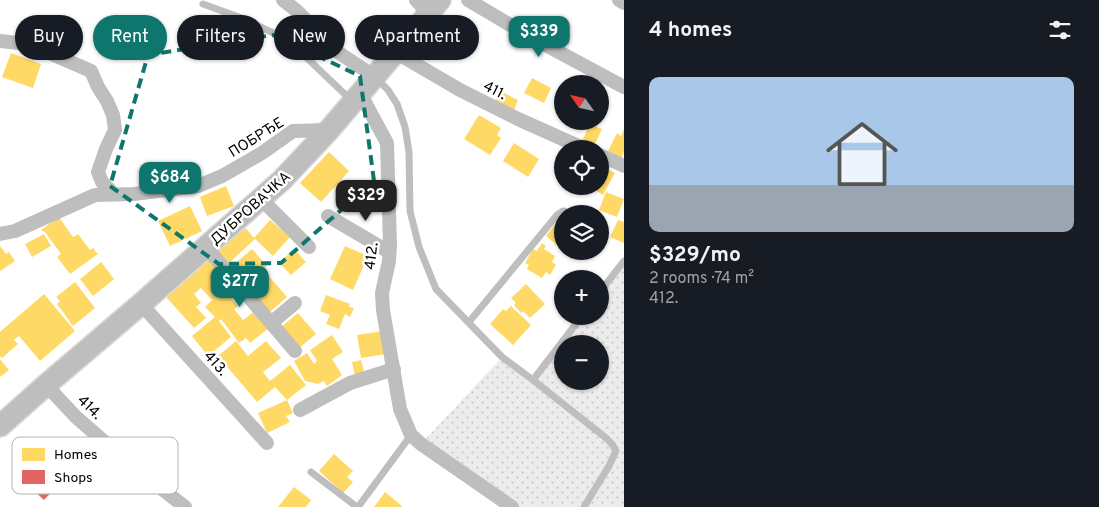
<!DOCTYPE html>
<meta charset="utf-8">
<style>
body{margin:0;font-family:Overpass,sans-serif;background:#242831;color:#f1f3f6;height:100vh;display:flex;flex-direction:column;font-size:19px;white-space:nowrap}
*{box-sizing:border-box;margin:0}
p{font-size:16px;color:#9ea1a6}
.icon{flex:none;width:28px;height:28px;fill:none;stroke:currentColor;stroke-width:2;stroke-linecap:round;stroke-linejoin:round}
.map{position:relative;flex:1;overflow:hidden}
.side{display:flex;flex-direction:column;background:#171b24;width:475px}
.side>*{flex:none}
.banner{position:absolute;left:15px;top:15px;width:475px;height:45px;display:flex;gap:10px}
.needle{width:32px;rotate:304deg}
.buttons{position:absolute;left:554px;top:75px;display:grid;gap:10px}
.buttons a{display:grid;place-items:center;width:55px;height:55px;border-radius:50%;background:#171b24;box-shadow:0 1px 4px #0004;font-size:25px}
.price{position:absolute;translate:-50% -42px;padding:0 11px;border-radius:10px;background:#0f766e;color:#fff;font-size:16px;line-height:32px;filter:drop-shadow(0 1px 2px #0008)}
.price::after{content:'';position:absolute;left:50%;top:30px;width:15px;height:11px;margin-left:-8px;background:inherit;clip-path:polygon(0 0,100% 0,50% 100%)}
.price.selected{background:#222;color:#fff}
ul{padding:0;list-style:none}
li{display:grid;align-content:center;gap:10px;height:265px;padding:0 25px}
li+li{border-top:1px solid #363941}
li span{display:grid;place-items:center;height:155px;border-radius:10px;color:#555}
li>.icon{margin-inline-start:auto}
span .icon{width:90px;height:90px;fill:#fffc;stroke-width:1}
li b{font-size:21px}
h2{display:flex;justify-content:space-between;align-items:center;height:60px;padding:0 25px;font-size:21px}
.pill{padding:0 18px;border-radius:22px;background:#171b24;box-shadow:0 1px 4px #0004;font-size:18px;line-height:45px}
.pill.selected{background:#0f766e;color:#fff}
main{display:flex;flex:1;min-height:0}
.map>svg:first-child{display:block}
.grass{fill:url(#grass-dots);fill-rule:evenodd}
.homes{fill:#ffd966}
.shops{fill:#e06666}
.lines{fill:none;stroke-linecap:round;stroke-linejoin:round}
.primary-casing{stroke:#dbdbdb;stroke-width:24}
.lane{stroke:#bebebe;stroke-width:7}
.street{stroke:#bebebe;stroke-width:14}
.primary{stroke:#bebebe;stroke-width:21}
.marked{fill:none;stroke:#0f766e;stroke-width:4;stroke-dasharray:10 6;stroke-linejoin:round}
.labels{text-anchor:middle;stroke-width:5;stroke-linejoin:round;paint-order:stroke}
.street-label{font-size:15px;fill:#000;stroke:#fff}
.key{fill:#fff;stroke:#b2b2b2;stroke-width:1}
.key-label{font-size:14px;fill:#000}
</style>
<main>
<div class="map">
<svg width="624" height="507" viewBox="0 0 624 507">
<defs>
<pattern id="grass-dots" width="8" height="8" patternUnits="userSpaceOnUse" patternTransform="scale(1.25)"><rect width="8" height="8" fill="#ececec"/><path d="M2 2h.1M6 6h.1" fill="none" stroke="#c9c9c9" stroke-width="1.8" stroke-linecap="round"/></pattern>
</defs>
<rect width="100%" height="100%" fill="#fff"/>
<path class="grass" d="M624,261V507H512L421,444L502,357L533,380L582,316H600V292ZM562,344H600V381H562Z"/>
<g class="homes">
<path d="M66,22L80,31L65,54L50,45Z"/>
<path d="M11,53L41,64L33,88L2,77Z"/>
<path d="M532,78L551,88L544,103L524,93Z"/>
<path d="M500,91L518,100L514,110L495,101Z"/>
<path d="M479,115L501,128L497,135L501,138L490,155L464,139Z"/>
<path d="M590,124L602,129L594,146L582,141Z"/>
<path d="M624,129V152L621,158L608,151L617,133L621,136Z"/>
<path d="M514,143L539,159L528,177L503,161Z"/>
<path d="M329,152L349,171L321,202L300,183Z"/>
<path d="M562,158V175L555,171Z"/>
<path d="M600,164L615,173L603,195L588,186H600Z"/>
<path d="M226,186L234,206L207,216L200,197Z"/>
<path d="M606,192L624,199L617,217L599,210Z"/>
<path d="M190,206L202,231L170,246L158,221Z"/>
<path d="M562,215V249L546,236Z"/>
<path d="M59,217L73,237L78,234L90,250L93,248L98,254L70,274L57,257L61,254L45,232L41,230Z"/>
<path d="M270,220L290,237L273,256L254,238L255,239L229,263L217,250L244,226L254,238Z"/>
<path d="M618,220L624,222V243L610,237Z"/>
<path d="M44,234L51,246L32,257L25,244Z"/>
<path d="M542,243L546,246L544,249L555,256L552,262L556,265L550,275L546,272L542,278L527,269L529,265L525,263L533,249L537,251Z"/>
<path d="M0,246L6,254L9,252L15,261L0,271Z"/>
<path d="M345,246L368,256L353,290L330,279Z"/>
<path d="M252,249L267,266L246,284L231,267Z"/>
<path d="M294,249L306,262L291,275L279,263Z"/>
<path d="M212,256L223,269L217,273L231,288L226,293L238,306L234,309L243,320L256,310L269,328L250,343L246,338L239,343L221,319L219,321L231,337L208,356L192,336L215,317L205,307L212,300L201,288L194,294L201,303L196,307L206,318L194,328L166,297Z"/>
<path d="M101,262L114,279L93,296L80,279Z"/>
<path d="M268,275L287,297L270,312L250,290Z"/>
<path d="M75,282L95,308L73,326L57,304L60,301L56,297Z"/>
<path d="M526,284L545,304L530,318L523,311L521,313L514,305L516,303L511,298Z"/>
<path d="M44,294L75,331L40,361L19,336L14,340L18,344L2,358L0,356V332Z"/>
<path d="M326,295L350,304L349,307L354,308L350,317L345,314L339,329L326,324L330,315L320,311Z"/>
<path d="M511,306L531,325L513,345L490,324L503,309L506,311Z"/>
<path d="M298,313L316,334L299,348L281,327Z"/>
<path d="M383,331L386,354L361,358L357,335Z"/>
<path d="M332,335L343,352L332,359L342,375L327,386L324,381L318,384L305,381L294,361L307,353L314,364L317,361L310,350Z"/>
<path d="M236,341L248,356L266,341L281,358L263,372L270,381L290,365L306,385L287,400L275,387L257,402L218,356Z"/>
<path d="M0,359L9,370L0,377Z"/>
<path d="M361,360L365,375L355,377L352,362Z"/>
<path d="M287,400L293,413L286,416L290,422L267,433L258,413Z"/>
<path d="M334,454L353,471L347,477L353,482L343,493L319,471Z"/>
<path d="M294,487L311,500L306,507H278Z"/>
<path d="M385,492L402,506L401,507H374Z"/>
</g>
<path class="shops" d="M30,452L61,482L44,500L12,470Z"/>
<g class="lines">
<defs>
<path id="primary" d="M0,426L46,385L141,304L282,180L329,130L440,0"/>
</defs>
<use href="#primary" class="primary-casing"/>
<g class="lane">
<path d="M203,4L244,19L288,40L351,100"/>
<path d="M376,78L388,90L397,104L405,127L409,152L410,211L419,247L436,289L502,357L533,380L606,438L612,444L616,451L609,466L584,507"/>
<path d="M600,292L624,261"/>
<path d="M469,322L557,215L563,211L574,214"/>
<path d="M533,380L582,316"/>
<path d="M311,472L357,507"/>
<path d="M358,507L411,435"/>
</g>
<g class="street">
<path d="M283,0L297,11L336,51L374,76"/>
<path d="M416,0L428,13"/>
<path d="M468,0L529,36L624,87"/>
<path d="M619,0L624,3"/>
<path d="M0,41L27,44L38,48L91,71L98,87L107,101L113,115L115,130L106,149L98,172L102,182L114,194"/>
<path d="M395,52L460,90L518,119L585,149"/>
<path d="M360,93L387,143L390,245L389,261L382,293L383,310L400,409L411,435L421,444L512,507"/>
<path d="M600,155L624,166"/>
<path d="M261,199L309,247"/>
<path d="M328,216L389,252"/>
<path d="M0,234L15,231L95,195L134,194L198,186L222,176L262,153L293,131L329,130"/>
<path d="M206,247L295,351"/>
<path d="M141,304L267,443"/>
<path d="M271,323L295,303"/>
<path d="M46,385L76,417L124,459L185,507"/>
<path d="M300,410L350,383L394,369"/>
</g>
<use href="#primary" class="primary"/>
</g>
<path class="marked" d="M273,35L360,76L374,181L281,263L219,264L110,186L148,55Z"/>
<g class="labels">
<g class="street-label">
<text transform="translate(495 90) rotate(27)" y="5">411.</text>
<text transform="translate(256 137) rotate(-32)" y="5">ПОБРЂЕ</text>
<text transform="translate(250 208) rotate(-42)" y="5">ДУБРОВАЧКА</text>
<text transform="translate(371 256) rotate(-83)" y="5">412.</text>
<text transform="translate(216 363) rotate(48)" y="5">413.</text>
<text transform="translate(90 407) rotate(44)" y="5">414.</text>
</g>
</g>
<rect x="12" y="437" width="166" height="57" rx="8" class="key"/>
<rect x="22" y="448" width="23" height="13" fill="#ffd966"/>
<rect x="22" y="470" width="23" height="14" fill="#e06666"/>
<g class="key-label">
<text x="54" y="459">Homes</text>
<text x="54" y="482">Shops</text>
</g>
</svg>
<div class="buttons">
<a><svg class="needle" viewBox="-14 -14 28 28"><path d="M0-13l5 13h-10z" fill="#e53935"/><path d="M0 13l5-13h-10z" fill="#9ea1a6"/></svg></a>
<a><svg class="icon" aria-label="locate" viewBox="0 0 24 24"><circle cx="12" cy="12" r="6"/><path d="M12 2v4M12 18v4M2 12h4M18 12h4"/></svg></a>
<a><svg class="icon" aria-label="layers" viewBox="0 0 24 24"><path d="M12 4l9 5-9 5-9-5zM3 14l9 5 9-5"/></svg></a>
<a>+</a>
<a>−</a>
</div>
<b class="price" style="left:539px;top:58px">$339</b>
<b class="price" style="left:170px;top:204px">$684</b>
<b class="price selected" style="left:366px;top:222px">$329</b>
<b class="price" style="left:240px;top:308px">$277</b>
<div class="banner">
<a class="pill">Buy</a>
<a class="pill selected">Rent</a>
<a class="pill">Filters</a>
<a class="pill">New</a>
<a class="pill">Apartment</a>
</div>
</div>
<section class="side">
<h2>4 homes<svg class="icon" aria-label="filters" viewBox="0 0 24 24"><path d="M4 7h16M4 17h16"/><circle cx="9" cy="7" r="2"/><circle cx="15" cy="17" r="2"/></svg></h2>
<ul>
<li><span style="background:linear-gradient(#a9c7e8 70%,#9aa5b1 0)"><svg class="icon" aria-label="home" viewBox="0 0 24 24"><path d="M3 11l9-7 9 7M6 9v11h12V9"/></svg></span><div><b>$329/mo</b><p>2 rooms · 74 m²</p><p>412.</p></div></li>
</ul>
</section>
</main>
